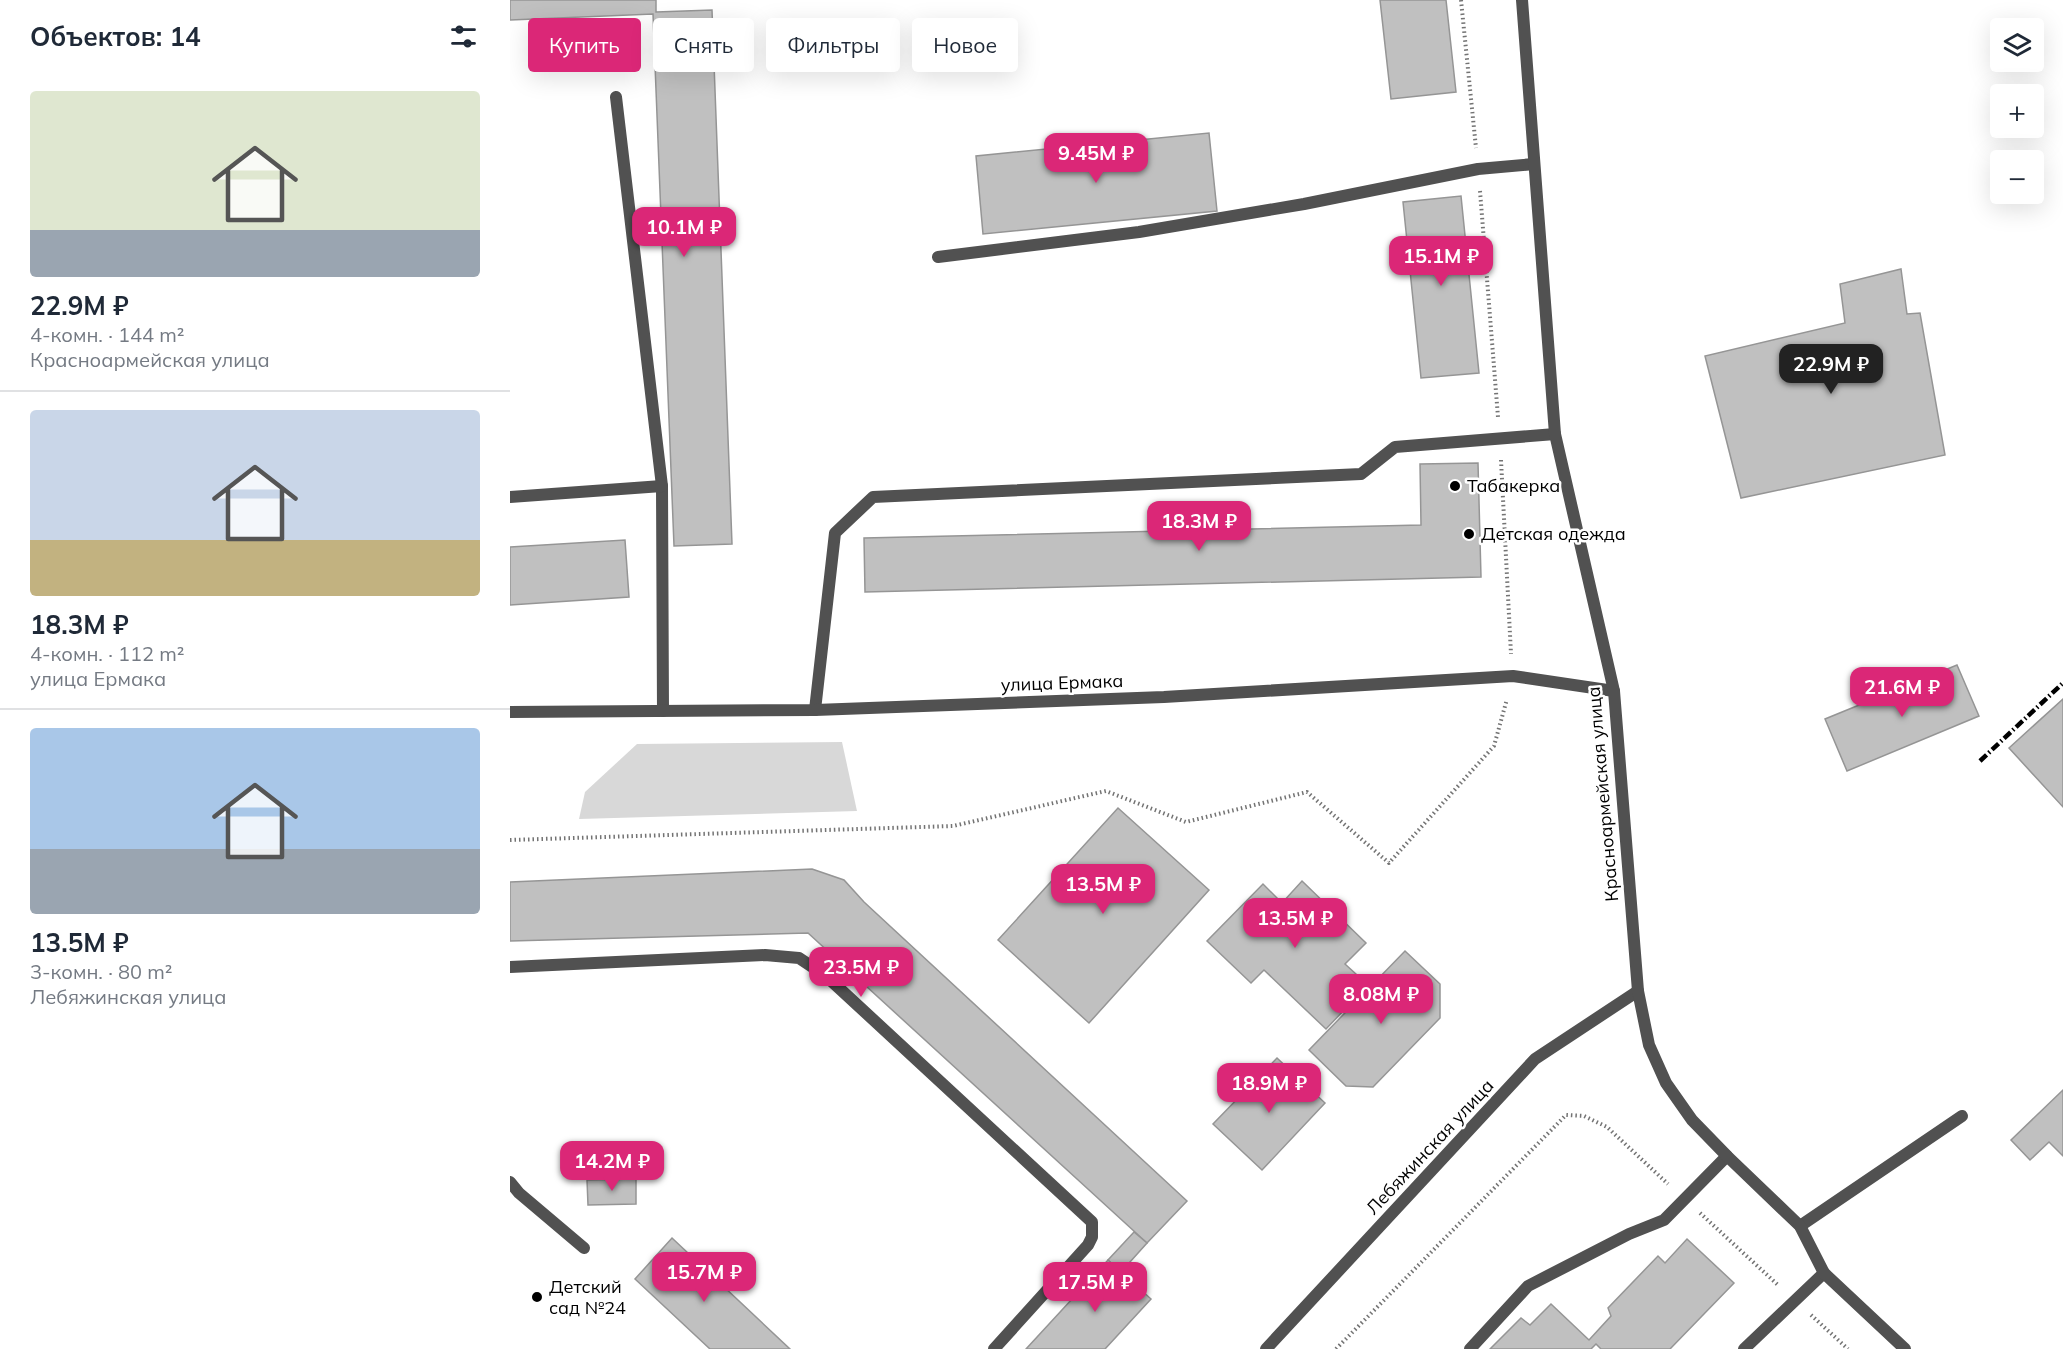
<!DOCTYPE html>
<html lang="ru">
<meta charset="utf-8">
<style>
body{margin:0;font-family:Mulish,sans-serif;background:#f6f6f7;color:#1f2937;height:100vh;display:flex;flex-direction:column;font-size:22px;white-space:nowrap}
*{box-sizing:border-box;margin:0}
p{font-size:20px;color:#747a83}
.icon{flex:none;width:33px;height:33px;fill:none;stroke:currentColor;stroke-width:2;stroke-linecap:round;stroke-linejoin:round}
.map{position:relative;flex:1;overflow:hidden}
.sheet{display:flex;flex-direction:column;background:#fff;width:510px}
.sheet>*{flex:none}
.hud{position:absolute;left:18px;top:18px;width:570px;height:54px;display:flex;gap:12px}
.tools{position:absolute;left:1480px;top:18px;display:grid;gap:12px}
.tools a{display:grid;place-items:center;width:54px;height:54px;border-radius:6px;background:#fff;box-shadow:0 6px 24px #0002;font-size:30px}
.price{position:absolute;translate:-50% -51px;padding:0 14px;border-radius:12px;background:#db2777;color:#fff;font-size:20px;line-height:39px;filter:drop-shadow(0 2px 3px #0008)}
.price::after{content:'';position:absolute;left:50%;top:36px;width:18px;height:14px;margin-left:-9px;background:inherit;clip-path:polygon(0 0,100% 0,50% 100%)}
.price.current{background:#222;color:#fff}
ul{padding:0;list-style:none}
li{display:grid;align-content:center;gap:12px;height:318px;padding:0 30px}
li+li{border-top:2px solid #e0e1e3}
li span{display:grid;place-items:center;height:186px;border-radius:6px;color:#555}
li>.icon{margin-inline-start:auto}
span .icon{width:108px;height:108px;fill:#fffc;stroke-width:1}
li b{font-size:26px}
h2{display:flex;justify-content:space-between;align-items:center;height:72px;padding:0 30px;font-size:26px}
.tag{padding:0 21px;border-radius:6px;background:#fff;box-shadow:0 6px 24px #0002;font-size:21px;line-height:54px}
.tag.current{background:#db2777;color:#fff}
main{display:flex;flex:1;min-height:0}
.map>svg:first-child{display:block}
.green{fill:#d8d8d8}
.building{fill:#c0c0c0;stroke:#959595;stroke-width:1.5}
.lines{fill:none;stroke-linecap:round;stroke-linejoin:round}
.path{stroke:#737373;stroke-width:4;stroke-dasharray:1.5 3;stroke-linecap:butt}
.service{stroke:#515151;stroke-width:12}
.minor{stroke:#515151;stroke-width:12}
.tertiary{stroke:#515151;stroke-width:12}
.rail{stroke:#000;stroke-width:4.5;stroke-dasharray:9 3 1.5 3;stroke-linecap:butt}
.poi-dot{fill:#000;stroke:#fff;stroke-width:2}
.labels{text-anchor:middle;stroke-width:5;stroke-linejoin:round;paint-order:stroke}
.poi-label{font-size:18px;fill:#000;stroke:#fff;text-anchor:start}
.street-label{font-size:18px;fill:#000;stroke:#fff}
</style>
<main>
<section class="sheet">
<h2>Объектов: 14<svg class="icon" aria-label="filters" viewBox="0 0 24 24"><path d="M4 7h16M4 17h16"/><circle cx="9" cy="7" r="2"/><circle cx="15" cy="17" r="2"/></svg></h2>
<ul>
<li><span style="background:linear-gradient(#dfe7d0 75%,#9aa5b1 0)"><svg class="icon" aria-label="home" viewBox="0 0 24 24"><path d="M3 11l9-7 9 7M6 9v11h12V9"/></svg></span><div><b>22.9M ₽</b><p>4-комн. · 144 m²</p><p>Красноармейская улица</p></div></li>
<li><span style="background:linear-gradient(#c9d6e8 70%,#c2b280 0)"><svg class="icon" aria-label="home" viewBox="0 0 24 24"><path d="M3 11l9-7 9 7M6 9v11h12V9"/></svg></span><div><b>18.3M ₽</b><p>4-комн. · 112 m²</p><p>улица Ермака</p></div></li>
<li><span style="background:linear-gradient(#a9c7e8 65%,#9aa5b1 0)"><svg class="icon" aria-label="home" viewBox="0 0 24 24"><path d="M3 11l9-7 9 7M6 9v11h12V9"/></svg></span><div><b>13.5M ₽</b><p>3-комн. · 80 m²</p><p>Лебяжинская улица</p></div></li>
</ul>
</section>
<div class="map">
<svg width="1553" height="1349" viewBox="0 0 1553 1349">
<rect width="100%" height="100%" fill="#fff"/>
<path class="green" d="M332,742L347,811L69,819L75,792L127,744Z"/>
<g class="building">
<path d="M0,0H146V12L202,10L222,544L164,546L143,14L0,20Z"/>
<path d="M870,0H936L946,92L881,99Z"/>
<path d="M699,133L707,211L473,234L466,156Z"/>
<path d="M951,196L969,373L911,378L893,202Z"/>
<path d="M1391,269L1397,314L1410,313L1435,455L1231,498L1195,356L1335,323L1330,284Z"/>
<path d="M968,463L971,577L355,592L354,538L911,525L910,464Z"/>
<path d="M115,540L119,597L0,605V547Z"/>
<path d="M1447,665L1469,716L1337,771L1315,719Z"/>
<path d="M1553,699V807L1499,748Z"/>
<path d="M608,808L699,890L579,1023L488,940Z"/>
<path d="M302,869L334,880L354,902L677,1201L637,1243L298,933L0,941V882Z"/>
<path d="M792,881L856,943L835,964L858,985L816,1029L754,970L741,983L697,941L753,884L772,903Z"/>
<path d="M895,951L930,984V1018L863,1087L836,1086L799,1050Z"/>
<path d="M767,1058L815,1103L752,1170L703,1124Z"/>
<path d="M1553,1090V1156L1539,1142L1520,1160L1501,1140Z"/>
<path d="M126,1179V1204L78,1205L77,1180Z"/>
<path d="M624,1232L637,1243L611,1272L598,1260Z"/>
<path d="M162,1238L280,1349H200L125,1279Z"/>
<path d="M1177,1239L1224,1283L1160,1349H1091L1086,1344L1081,1349H980L1011,1318L1020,1325L1041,1304L1079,1340L1101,1316L1098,1308L1148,1256L1155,1263Z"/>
<path d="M598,1260L641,1299L595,1349H516Z"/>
</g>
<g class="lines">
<g class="path">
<path d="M951,0L966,148"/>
<path d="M970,191L988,417"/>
<path d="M991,460L1001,654"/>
<path d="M0,840L443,826L596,791L676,822L797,792L879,863L984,746L997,699"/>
<path d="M1190,1213L1268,1285"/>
<path d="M1301,1315L1338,1349"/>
<path d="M826,1349L1056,1115L1074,1116L1097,1127L1158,1184"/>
</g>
<g class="service">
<path d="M106,97L152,486L153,711"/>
<path d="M428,257L629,232L794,204L968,169L1024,164"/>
<path d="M0,497L152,486"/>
<path d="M305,710L325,533L363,497L851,474L885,447L1045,434"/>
<path d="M0,967L255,955L289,958L316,976L582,1222V1237L578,1245L484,1349"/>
<path d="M0,1182L9,1193L74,1248"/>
<path d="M1290,1226L1452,1116"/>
<path d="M960,1349L1018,1286L1119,1234L1154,1220L1217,1156"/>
<path d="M1234,1349L1314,1273"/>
</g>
<g class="minor">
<path d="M0,712L305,710L654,697L1003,676L1104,691"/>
<path d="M756,1349L1025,1059L1128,991"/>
</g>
<path class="tertiary" d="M1012,0L1045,434L1104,691L1128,991L1139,1045L1156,1083L1182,1120L1217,1156L1290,1226L1314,1273L1395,1349"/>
<path class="rail" d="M1470,761L1553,683"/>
</g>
<g class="poi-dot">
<circle cx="945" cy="486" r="6"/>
<circle cx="959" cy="534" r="6"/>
<circle cx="27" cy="1297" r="6"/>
</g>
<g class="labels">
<g class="poi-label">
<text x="957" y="492">Табакерка</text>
<text x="971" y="540">Детская одежда</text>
<text x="39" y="1293">Детский<tspan x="39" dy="21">сад №24</tspan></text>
</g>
<g class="street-label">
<text transform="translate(552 683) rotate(-2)" y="6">улица Ермака</text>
<text transform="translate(1093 794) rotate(-95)" y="6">Красноармейская улица</text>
<text transform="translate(920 1147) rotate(-47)" y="6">Лебяжинская улица</text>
</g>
</g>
</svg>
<div class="tools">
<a><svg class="icon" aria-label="layers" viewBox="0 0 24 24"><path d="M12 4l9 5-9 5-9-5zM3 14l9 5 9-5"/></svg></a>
<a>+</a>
<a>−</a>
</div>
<b class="price" style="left:586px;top:184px">9.45M ₽</b>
<b class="price" style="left:174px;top:258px">10.1M ₽</b>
<b class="price" style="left:931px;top:287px">15.1M ₽</b>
<b class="price current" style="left:1321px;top:395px">22.9M ₽</b>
<b class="price" style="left:689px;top:552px">18.3M ₽</b>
<b class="price" style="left:1392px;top:718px">21.6M ₽</b>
<b class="price" style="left:593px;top:915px">13.5M ₽</b>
<b class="price" style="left:785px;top:949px">13.5M ₽</b>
<b class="price" style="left:351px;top:998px">23.5M ₽</b>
<b class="price" style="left:871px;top:1025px">8.08M ₽</b>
<b class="price" style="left:759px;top:1114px">18.9M ₽</b>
<b class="price" style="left:102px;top:1192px">14.2M ₽</b>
<b class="price" style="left:194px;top:1303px">15.7M ₽</b>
<b class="price" style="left:585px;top:1313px">17.5M ₽</b>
<div class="hud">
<a class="tag current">Купить</a>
<a class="tag">Снять</a>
<a class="tag">Фильтры</a>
<a class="tag">Новое</a>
</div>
</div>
</main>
